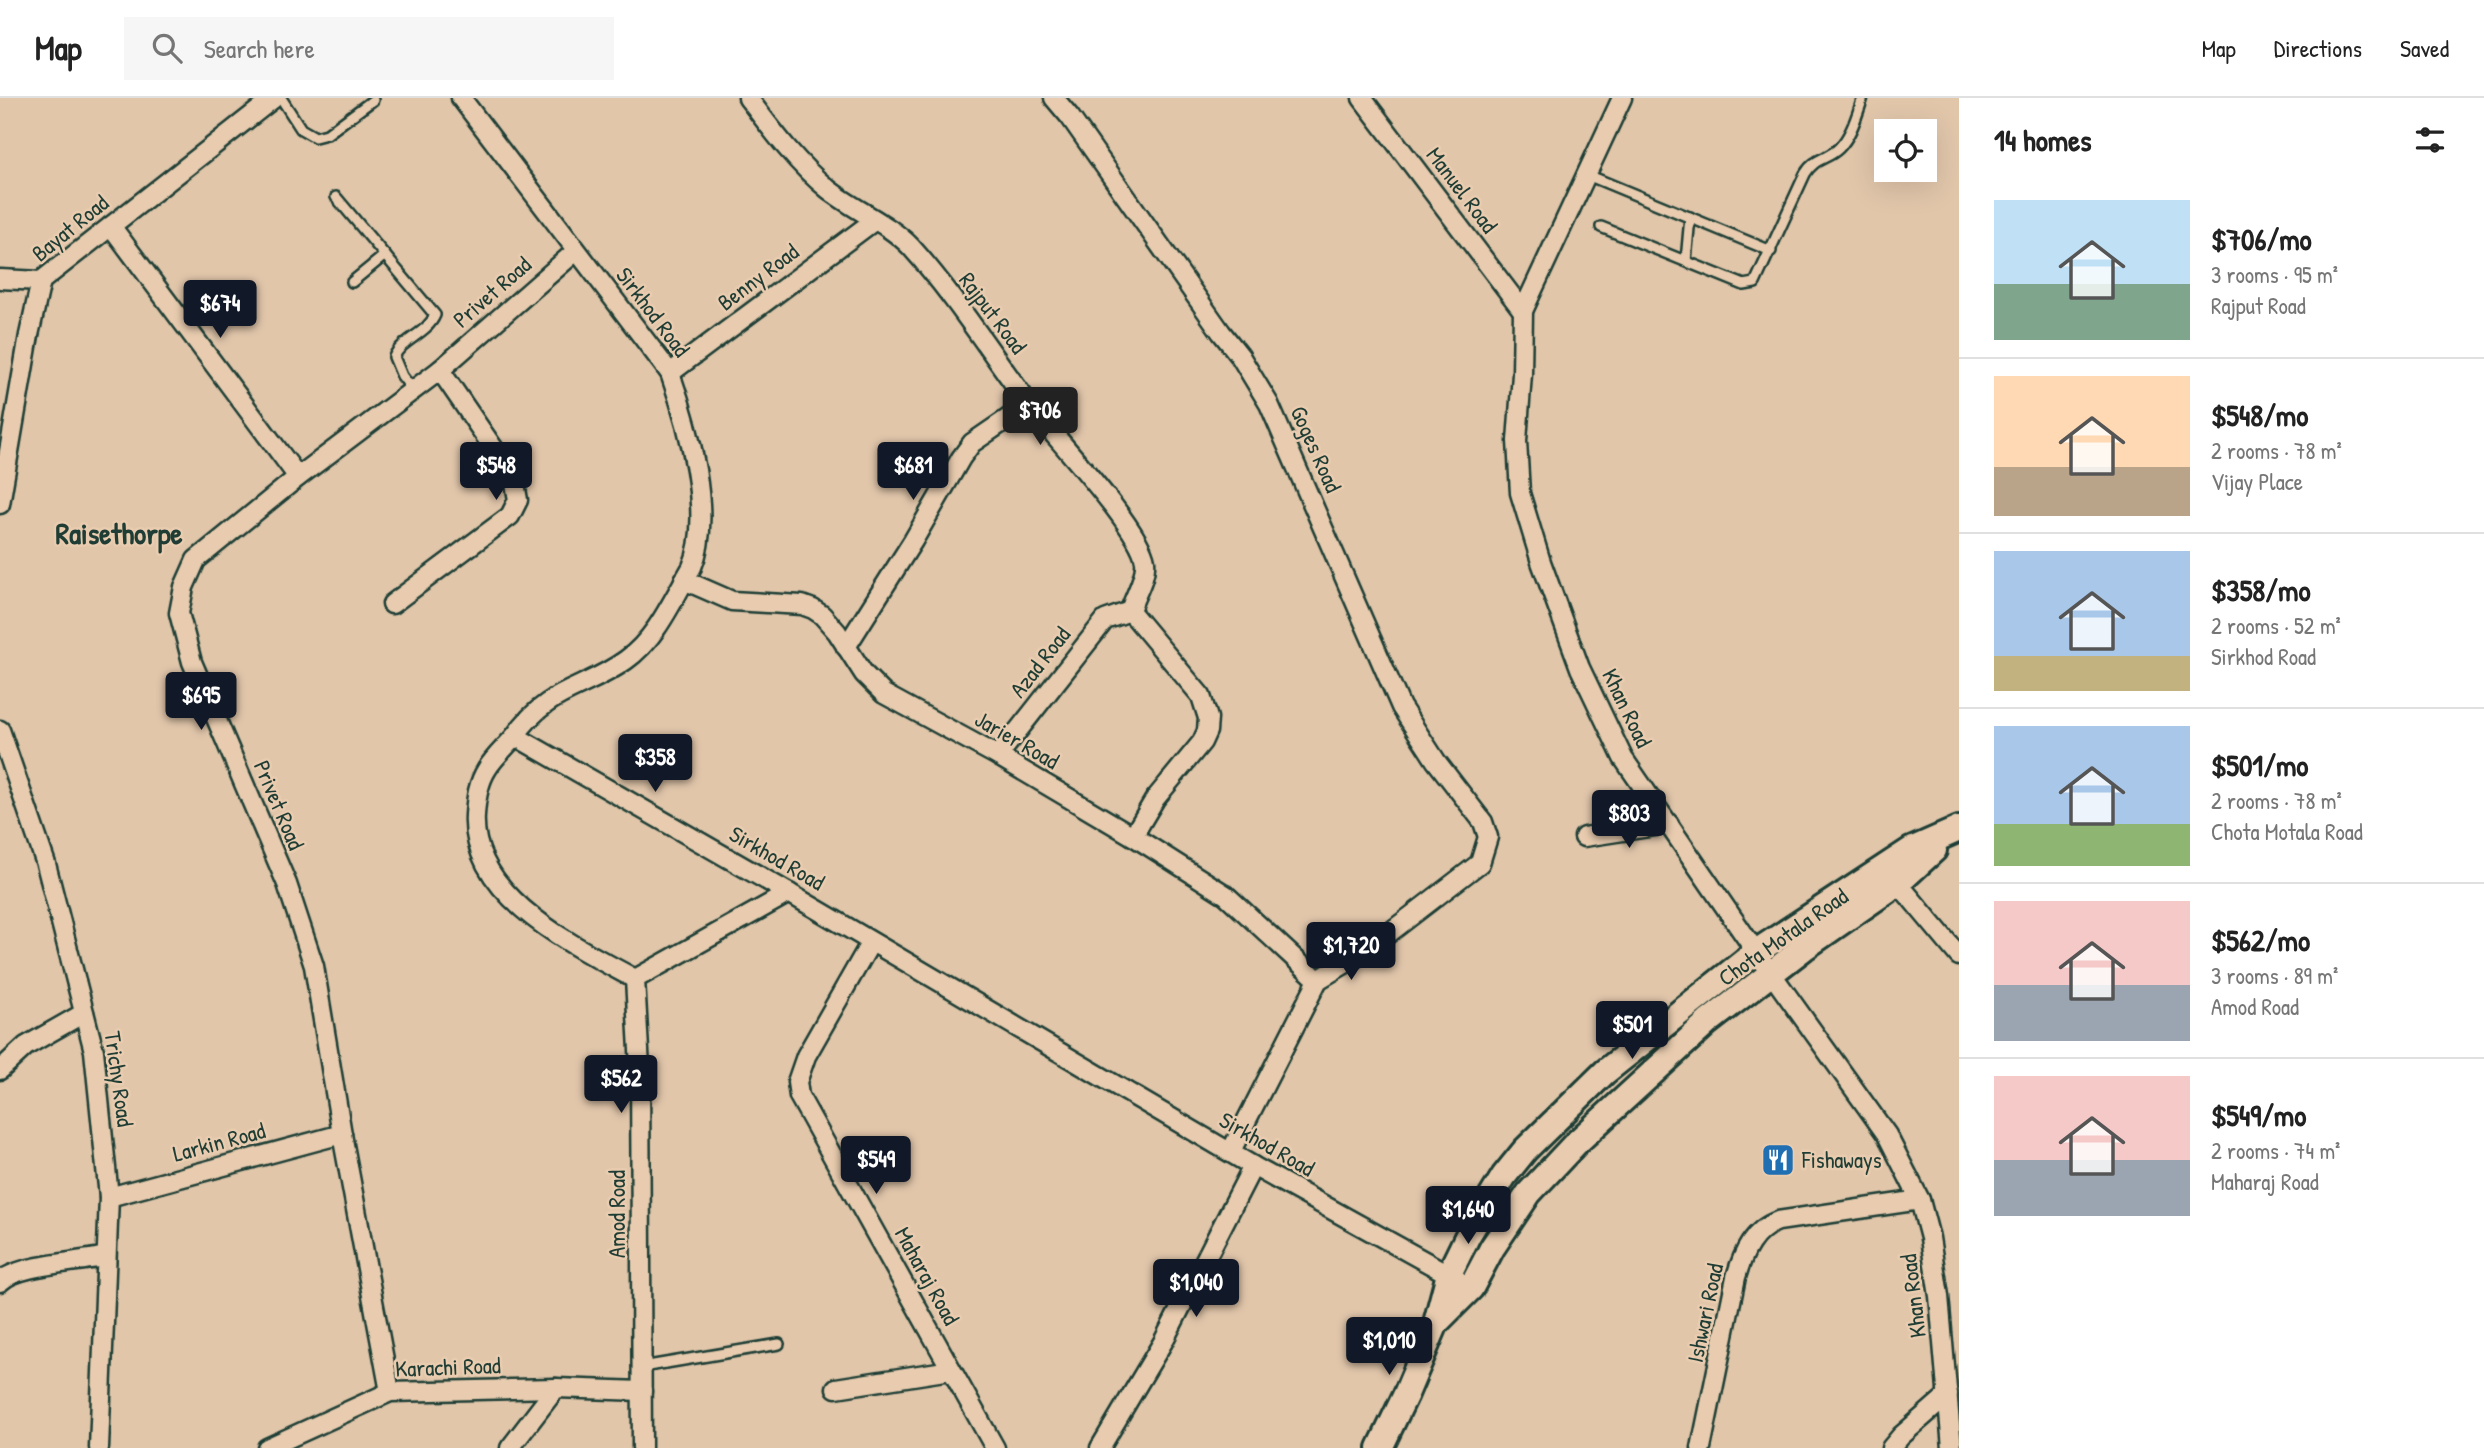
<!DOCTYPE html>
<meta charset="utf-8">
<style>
body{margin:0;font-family:"Patrick Hand",sans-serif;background:#f6f6f6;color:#222;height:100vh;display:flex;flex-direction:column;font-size:26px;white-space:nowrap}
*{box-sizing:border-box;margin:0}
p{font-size:23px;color:#767676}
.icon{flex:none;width:38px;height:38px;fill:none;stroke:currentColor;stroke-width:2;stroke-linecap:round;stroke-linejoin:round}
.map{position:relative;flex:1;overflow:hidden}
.panel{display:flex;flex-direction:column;background:#fff;width:525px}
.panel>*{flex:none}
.buttons{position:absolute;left:1874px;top:21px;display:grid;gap:14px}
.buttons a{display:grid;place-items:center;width:63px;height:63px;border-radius:0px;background:#fff;box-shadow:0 7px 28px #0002;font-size:35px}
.price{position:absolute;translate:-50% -60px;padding:0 16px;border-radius:7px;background:#111827;color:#fff;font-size:23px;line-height:46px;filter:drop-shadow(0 2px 4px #0008)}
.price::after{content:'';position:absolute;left:50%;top:42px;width:21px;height:16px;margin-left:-10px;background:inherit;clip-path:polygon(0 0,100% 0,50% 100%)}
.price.current{background:#222;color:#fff}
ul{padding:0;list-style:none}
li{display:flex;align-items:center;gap:21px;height:175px;padding:0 35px}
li+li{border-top:2px solid #e0e0e0}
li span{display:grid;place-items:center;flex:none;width:196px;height:140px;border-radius:0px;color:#555}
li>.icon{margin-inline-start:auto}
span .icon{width:84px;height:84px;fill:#fffc;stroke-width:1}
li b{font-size:30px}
h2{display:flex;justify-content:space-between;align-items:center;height:84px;padding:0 35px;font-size:30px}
header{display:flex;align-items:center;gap:42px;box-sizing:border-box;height:98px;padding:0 35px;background:#fff;border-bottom:2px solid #e0e0e0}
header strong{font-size:33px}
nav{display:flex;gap:38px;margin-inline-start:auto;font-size:24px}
.search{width:490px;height:63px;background:#f6f6f6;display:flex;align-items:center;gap:18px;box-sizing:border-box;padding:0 24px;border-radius:0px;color:#767676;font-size:26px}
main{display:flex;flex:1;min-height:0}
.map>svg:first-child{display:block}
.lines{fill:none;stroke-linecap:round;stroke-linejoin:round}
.lane-casing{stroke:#1f3d34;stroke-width:14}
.street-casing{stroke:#1f3d34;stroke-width:23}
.secondary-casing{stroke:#1f3d34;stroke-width:30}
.lane{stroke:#e9ccaf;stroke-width:9}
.street{stroke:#e9ccaf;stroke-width:18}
.secondary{stroke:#e9ccaf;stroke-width:24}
.labels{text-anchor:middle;stroke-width:5;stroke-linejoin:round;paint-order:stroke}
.street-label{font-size:23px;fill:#1f3d34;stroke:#e9ccaf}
.poi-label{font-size:23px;fill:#1f3d34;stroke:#e9ccaf;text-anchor:start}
.district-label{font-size:30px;font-weight:bold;fill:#1f3d34;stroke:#e9ccaf}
</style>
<header>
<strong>Map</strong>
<div class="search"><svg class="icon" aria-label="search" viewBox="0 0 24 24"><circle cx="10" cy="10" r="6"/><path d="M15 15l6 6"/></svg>Search here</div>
<nav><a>Map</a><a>Directions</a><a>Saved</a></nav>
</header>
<main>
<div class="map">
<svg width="1959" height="1350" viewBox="0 0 1959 1350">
<rect width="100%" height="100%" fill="#e1c6aa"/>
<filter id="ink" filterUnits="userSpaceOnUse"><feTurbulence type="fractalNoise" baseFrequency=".0143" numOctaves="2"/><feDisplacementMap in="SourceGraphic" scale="14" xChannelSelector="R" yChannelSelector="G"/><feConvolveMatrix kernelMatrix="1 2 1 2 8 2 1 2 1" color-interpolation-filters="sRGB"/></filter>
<g filter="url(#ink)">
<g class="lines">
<defs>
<g id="lane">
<path d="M281,0L301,31L315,39L327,36L373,2"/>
<path d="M1585,76L1771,153"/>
<path d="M336,99L435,217C427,236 402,241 394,259L402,278L413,292"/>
<path d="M1601,129L1744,187L1755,185L1805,76C1815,59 1827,62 1839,50C1852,37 1857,16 1863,0"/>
<path d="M1686,163L1690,119"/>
<path d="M352,184L385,157"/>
<path d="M642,1269L779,1246"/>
</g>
<g id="street">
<path d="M461,0L670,275C688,326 714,418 692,469C673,501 657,540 626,562C583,593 548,590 515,638L789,795L1253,1068L1457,1181"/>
<path d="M748,0C772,32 797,66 828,91C854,112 888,125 911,149C955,198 990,254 1029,306C1053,338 1140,429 1145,463C1147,479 1134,498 1130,513L1201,598L1208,620L1207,633L1202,644L1155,701L1133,738"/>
<path d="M1054,0L1070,19L1221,234L1240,258L1269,306L1401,609L1436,663L1483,724L1488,739L1480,765L1363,855L1318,882L1231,1053"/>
<path d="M1362,0L1523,213"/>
<path d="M1622,0L1523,213L1522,276L1517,343L1520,395L1541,464L1580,570L1623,660L1756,854L1887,1037L1920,1102L1930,1140L1939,1198L1952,1350"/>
<path d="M111,128L298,379"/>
<path d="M0,181L41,183"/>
<path d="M670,275L875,122"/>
<path d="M0,406L29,237L41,183L274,0"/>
<path d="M684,482L732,503L802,507L813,511L822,517L837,534L864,576L884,596L998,658L1133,738L1226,797L1318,882"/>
<path d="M392,506L510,418L518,402L514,380L440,272"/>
<path d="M846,549L913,443L961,360L972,345L1029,306"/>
<path d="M0,632L46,766L94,953L109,1099L99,1350"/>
<path d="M515,638C506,649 494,659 487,671C478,685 476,701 475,717C470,799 575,848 635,881"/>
<path d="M998,658L1105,522L1130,513"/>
<path d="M1584,739L1669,726"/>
<path d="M1898,785L1959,858"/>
<path d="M871,844L806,958L797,984L799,998L995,1350"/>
<path d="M0,972L26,948L84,915"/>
<path d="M109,1099L342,1036"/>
<path d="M0,1184C18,1166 79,1165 106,1158"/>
<path d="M836,1290L951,1272"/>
<path d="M390,1294L342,1036L314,868L287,786L192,564L179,515L184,489L196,462L298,379L440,272L576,153"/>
<path d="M267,1350L390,1294L556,1290L642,1293"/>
<path d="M510,1350L556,1290"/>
<path d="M642,1350L640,970L635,881L789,795"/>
<path d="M1100,1350L1163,1244L1253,1068"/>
<path d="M1701,1350L1736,1179C1743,1155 1753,1132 1778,1123L1920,1102"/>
<path d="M1891,1350L1901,1338L1948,1297"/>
</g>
<g id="secondary">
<path d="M1437,1224L1471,1190L1492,1150L1529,1095L1575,1046L1708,924L1804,850L1898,785L1934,752"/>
<path d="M1380,1350L1406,1296L1436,1225L1449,1176L1468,1137L1504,1078L1525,1052L1605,974L1756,854L1911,752L1959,731"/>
</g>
</defs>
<use href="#lane" class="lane-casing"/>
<use href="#street" class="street-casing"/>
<use href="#secondary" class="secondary-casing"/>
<use href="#lane" class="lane"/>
<use href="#street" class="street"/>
<use href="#secondary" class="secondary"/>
</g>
</g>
<defs>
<symbol id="restaurant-square" viewBox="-11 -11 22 22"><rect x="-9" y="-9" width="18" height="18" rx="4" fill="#1f6fb2" stroke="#e9ccaf"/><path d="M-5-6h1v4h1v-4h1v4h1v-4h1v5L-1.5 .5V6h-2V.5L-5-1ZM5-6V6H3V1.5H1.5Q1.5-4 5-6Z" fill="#fff"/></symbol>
</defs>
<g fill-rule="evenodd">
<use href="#restaurant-square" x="1759" y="1043" width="38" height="38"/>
</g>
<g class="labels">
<g class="street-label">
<text transform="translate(1462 92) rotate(53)" y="8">Manuel Road</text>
<text transform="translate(70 130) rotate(-39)" y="8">Bayat Road</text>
<text transform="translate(758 179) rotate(-37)" y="8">Benny Road</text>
<text transform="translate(492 194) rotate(-41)" y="8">Privet Road</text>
<text transform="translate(653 214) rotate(53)" y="8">Sirkhod Road</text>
<text transform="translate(993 215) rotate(53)" y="8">Rajput Road</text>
<text transform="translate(1316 351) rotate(66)" y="8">Goges Road</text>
<text transform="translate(1040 564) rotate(-52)" y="8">Azad Road</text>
<text transform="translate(1627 610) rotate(64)" y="8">Khan Road</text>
<text transform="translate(1017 642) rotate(30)" y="8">Jarier Road</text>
<text transform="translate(279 707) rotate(67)" y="8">Privet Road</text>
<text transform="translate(777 760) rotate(30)" y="8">Sirkhod Road</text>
<text transform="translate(1783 839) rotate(-35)" y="8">Chota Motala Road</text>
<text transform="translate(119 981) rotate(82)" y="8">Trichy Road</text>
<text transform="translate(219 1044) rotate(-15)" y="8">Larkin Road</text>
<text transform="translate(1267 1046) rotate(30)" y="8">Sirkhod Road</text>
<text transform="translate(617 1116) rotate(-90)" y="8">Amod Road</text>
<text transform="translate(927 1178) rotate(61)" y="8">Maharaj Road</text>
<text transform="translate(1913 1198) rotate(-97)" y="8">Khan Road</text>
<text transform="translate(1705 1215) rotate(-78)" y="8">Ishwari Road</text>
<text transform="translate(448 1269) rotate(-2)" y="8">Karachi Road</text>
</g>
<g class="poi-label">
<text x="1802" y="1070">Fishaways</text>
</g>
<g class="district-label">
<text x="119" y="446">Raisethorpe</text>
</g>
</g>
</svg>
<div class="buttons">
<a><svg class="icon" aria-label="locate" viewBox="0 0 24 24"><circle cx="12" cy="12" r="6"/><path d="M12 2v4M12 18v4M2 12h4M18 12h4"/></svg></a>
</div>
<b class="price" style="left:220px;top:242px">$674</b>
<b class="price current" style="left:1040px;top:349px">$706</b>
<b class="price" style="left:496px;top:404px">$548</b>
<b class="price" style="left:913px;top:404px">$681</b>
<b class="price" style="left:201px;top:634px">$695</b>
<b class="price" style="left:655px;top:696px">$358</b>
<b class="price" style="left:1629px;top:752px">$803</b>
<b class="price" style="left:1351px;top:884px">$1,720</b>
<b class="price" style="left:1632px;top:963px">$501</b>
<b class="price" style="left:621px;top:1017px">$562</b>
<b class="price" style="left:876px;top:1098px">$549</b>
<b class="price" style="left:1468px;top:1148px">$1,640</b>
<b class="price" style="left:1196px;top:1221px">$1,040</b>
<b class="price" style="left:1389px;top:1279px">$1,010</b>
</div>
<section class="panel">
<h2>14 homes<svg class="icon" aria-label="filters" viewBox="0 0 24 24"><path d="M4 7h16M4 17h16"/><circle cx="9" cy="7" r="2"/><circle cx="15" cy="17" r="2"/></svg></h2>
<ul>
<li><span style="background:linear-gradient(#bfe0f5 60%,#7fa58c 0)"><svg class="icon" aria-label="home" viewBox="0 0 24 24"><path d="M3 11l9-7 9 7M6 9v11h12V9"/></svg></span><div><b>$706/mo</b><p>3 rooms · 95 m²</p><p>Rajput Road</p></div></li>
<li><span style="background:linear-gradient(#ffd9b3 65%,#b9a48a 0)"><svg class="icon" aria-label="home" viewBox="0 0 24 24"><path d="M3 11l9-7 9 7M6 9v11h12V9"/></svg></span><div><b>$548/mo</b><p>2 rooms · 78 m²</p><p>Vijay Place</p></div></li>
<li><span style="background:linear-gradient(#a9c7e8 75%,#c2b280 0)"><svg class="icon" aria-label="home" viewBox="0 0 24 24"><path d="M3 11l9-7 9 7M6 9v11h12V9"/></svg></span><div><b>$358/mo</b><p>2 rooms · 52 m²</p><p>Sirkhod Road</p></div></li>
<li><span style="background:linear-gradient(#a9c7e8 70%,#8fb573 0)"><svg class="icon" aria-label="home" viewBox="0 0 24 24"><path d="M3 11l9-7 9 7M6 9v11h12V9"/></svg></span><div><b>$501/mo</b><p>2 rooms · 78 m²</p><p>Chota Motala Road</p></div></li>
<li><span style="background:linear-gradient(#f6c9c9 60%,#9aa5b1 0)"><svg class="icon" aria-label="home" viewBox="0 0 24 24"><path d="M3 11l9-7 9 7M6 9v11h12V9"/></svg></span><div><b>$562/mo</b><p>3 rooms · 89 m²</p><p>Amod Road</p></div></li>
<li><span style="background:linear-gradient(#f6c9c9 60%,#9aa5b1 0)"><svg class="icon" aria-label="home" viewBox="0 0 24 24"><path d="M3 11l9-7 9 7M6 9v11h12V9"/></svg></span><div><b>$549/mo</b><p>2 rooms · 74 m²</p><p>Maharaj Road</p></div></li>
</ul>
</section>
</main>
